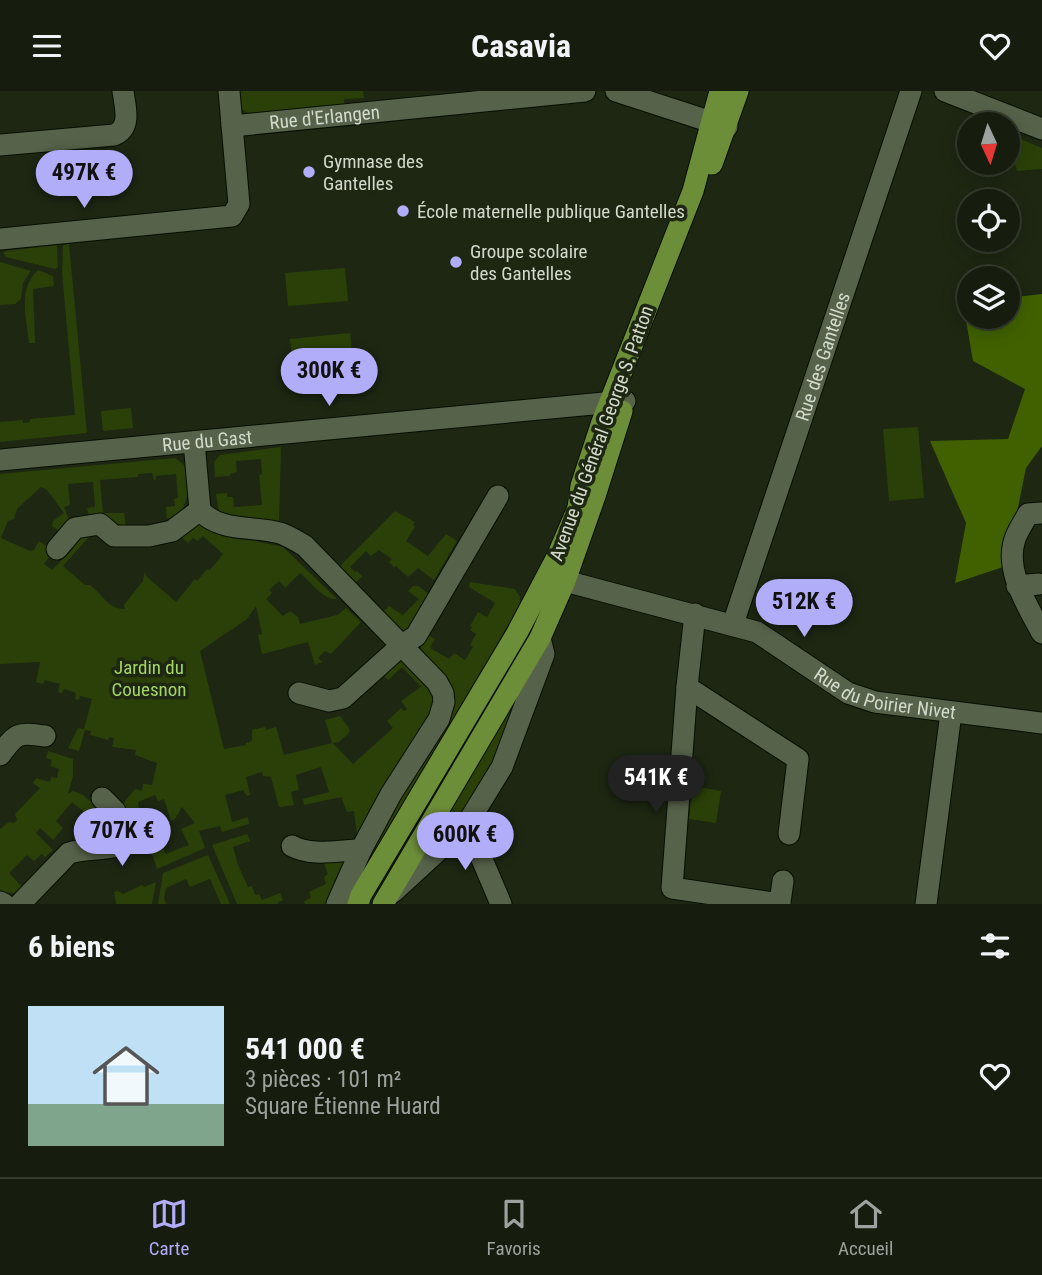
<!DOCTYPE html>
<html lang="fr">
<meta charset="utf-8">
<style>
body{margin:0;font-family:"Roboto Condensed",sans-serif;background:#232a1c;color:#f1f3f6;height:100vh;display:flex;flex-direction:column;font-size:26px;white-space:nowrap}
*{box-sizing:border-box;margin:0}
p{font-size:23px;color:#9ea29e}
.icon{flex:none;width:38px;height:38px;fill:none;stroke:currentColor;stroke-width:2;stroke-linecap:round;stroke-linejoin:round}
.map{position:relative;height:813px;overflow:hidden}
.details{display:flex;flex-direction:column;background:#161d0e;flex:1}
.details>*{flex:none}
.needle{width:46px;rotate:176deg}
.buttons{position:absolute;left:957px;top:21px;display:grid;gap:14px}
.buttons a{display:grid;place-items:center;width:63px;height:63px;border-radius:50%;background:#161d0e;box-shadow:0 4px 18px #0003,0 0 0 2px #353b2e;font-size:35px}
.price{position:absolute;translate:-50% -60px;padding:0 16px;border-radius:24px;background:#b2adf9;color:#111;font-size:23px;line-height:46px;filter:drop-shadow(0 2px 4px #0008)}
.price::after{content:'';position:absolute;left:50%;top:42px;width:21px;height:16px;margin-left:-10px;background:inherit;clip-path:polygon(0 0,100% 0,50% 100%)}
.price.selected{background:#222;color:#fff}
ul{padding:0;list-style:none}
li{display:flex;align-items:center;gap:21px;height:175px;padding:0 28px}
li span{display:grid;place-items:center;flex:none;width:196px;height:140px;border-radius:0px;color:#555}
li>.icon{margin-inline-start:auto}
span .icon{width:84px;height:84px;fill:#fffc;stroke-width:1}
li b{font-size:30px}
h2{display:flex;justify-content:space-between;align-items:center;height:84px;padding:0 28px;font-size:30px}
header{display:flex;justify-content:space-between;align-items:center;height:91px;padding:0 28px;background:#161d0e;font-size:32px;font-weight:700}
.tab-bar{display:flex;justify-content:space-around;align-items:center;height:98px;border-top:2px solid #353b2e;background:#161d0e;font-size:19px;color:#9ea29e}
.tab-bar a{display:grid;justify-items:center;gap:4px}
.tab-bar .selected{color:#b2adf9}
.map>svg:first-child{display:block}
.green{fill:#2b4008}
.forest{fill:#416100}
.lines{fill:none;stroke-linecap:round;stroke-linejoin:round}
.minor-casing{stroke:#070f00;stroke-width:23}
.major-casing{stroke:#070f00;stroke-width:23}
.minor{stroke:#57624a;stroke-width:21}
.major{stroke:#6d8e39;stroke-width:21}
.poi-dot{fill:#b2adf9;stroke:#1d2712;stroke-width:2.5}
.labels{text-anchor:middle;stroke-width:7;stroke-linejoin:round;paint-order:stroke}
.street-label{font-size:19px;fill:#d3dacc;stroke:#1d2712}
.poi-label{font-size:19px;fill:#d3dacc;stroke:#1d2712;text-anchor:start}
.park-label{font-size:19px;fill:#a4d465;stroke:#1d2712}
</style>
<header><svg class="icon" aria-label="menu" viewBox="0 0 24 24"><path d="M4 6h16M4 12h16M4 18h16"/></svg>Casavia<svg class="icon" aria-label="heart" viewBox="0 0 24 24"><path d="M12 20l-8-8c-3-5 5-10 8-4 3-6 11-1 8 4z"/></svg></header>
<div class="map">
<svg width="1042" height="813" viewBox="0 0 1042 813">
<rect width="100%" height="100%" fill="#1d2712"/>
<g class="green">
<path d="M238,0H363L364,7L344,8V16L251,24L240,17Z"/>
<path d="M1018,47L1042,57V78L1017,80L1008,50L1016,53Z"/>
<path d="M69,153L87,342L0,351V331L23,329V332L30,331V328L75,324L62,182L63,154Z"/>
<path d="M57,154L58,176L55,178L6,166L3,162L6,160Z"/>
<path d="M0,171L31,180L23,192L21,208L15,213L0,214Z"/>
<path d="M345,177L348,210L288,215L285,182Z"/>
<path d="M38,179L53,185L54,195L33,198L35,252H29C27,227 17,198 38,179Z"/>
<path d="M350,242L354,278L294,284L290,248Z"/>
<path d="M131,317L133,337L103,340L101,320Z"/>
<path d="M918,336L924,407L889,410L883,338Z"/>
<path d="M281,356L279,432L229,427L219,421L216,403L227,402V406H233L234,416L262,414L259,384L262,383L261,368L236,370L237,381L232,382L229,385L215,386L214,371L220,364Z"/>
<path d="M175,367L184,374C189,395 192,421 167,428L166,416L175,415L174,408L178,407L176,383L156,385V389H154L152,382L138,383V386L100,389L103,422H124L126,434L113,435L89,425L87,417L95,416L93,391L68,393L70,414L64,416L70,431L61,442L52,435L53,430L64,422L47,399L41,396L17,418L14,428L8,430L1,447L30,460L34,459L39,450L54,460L44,473L52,479L73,458L70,451L95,439L63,475L85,494H90C102,503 109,519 125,518L124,514L143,490L145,480L146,485L176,511L195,488L197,490L207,478L210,479L223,463L203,445L198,450L193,447L188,452L180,445L198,432L217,442L283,456L337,508C322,509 312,491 300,482L285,497L279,490L269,499L272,502L266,508L283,525L290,520L298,526L300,533L337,524L346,517L361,531L331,563L325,560L318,567L322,571L315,574L308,551L262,563L258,544L262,543L256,515L247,528L200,560L224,658L246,654V652L252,650V639L265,636L266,639L276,636L284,664L332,652L325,629L340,625L349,637L350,641L339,651L333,652L353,673L393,637L387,630L401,617L404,620L407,618L401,610L421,596L402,576L388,589L381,582L394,570L402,569L434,601L436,619L362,740L357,744L354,720L347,721L341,706L304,714L303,708L329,701L321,676L296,684L299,699L291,701L294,714L279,716L271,686L263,685L262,681L246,686L250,704L247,705L243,699L225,704L232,731L248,726L249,733L222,741L220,735L199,740L205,757L157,778L149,754H161L166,763L189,754L181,738L195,732L182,716L175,728L171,730L164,708L158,710L155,704L138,711L140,726L136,728L134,737L132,738L122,725L126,716L123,713L135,698L142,700L143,693L152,694L157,672L135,664L136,659L112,656L114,647L109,646L108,649L90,644L91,640L85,639L79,660L68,657L78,637L84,638L92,608L80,605L79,609L75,608L76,602L64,598L62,602L58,601L60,593L45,589L43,593L36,591L40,571L0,573V383Z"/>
<path d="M395,420L415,431L413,434L415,436L406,450L428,465L446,443L457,450L434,489L418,477L408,486L396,475L394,476L389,471L392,468L379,459L371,465L366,460L350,476L355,481L357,480L362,485L354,494L337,478Z"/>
<path d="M470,491L515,498L520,506V512L469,605L362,786L355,784L441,635L424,571L429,567L421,558V551L426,543L435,548L430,557L449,568L454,562L465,569L473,556L470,554L476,543L470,539L472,536L470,535L478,521L487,526L495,512L469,496Z"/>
<path d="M413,495H418L432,505L407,541H403L381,523L389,515L403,524L419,508L408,500Z"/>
<path d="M528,583L495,674L452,736L447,737L441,730Z"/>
<path d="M48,660L73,668V685L68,703L73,700L83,704L96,715L88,724L72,711L56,730L63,737L53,749L40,737L36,742L53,759L45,766L42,763L34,770L27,764L9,782L23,797L14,802L0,801V738L9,731L14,732L17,729L15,723L40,697L33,692L36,687L50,691L51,686L57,687L59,678L50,675L52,669L46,667Z"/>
<path d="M693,695L721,700L716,732L689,728Z"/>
<path d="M247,743L250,750L233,756L238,774L248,796L252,795L255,804L259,803L262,809L280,802L283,809L278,811V813H237L212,754Z"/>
<path d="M208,764L230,813H221L210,788L190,796L186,788L166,797L164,807L166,813H158L163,782Z"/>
<path d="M323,769L341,770L344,773L328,813H305L304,810L311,807L309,801L326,793L324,786L328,783Z"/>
<path d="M156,791L152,813H116L114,801L118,800L123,803L142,794L144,796Z"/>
</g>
<path class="forest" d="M1042,203V355L1026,377L1006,475L955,492L966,432L930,350L1008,348L1025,298L973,270L963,212L969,211L970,226H1008V207Z"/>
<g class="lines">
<defs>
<g id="minor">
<path d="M616,0L727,36"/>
<path d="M945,0L1042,38"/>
<path id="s1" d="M232,35L585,0"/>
<path d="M0,54L114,44C132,37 125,16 123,0"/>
<path d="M0,148L232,125L239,113L229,0"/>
<path d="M194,351L200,419C218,441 255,435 280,442C289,445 297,450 305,455L437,591L443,602L444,611L439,628L391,703L361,759L337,813"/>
<path id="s2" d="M0,369L625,310"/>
<path d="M1042,422L1028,423C1024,431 1018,439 1015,448C1004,479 1028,516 1042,542"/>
<path d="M57,458L75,437L100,433L114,445H149L172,440L200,419"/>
<path id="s3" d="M559,473L565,490L757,541L848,602L875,611L1042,632"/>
<path d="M1017,495L1039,493"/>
<path d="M695,523L687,596L672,797L780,813"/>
<path id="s4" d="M733,533L911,0"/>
<path d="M687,596L798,668L789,743"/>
<path d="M299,602L329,610L343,607L402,554L416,545L498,405"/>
<path d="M0,664C16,642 18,641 45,645"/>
<path d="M467,733L501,813"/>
<path d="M292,755C313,766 337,759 361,759"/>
<path d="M393,801L467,733L502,676L544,563L540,547"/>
<path d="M0,811L4,813"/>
<path d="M780,811L783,790"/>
<path d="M20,813L69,762C88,756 107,760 125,753L127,748L115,720L102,707"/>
<path d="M926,813L951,622"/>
</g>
<g id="major">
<path d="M712,73L738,0"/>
<path d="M358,813L361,804L517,542L557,466L578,417L581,395L602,331L693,100L720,0"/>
<path d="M383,813L540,547L565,490L595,405L622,320"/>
</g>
</defs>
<use href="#minor" class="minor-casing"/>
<use href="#major" class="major-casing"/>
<use href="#minor" class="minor"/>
<use href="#major" class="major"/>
</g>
<g class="poi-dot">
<circle cx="309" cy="81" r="7"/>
<circle cx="403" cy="120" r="7"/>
<circle cx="456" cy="171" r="7"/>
</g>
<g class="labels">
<g class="street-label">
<text dy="7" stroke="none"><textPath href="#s1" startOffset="93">Rue d'Erlangen</textPath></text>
<text dy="7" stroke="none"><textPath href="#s4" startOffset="282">Rue des Gantelles</textPath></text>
<text transform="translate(601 342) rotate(-70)" y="7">Avenue du Général George S. Patton</text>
<text dy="7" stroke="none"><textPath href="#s2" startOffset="208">Rue du Gast</textPath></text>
<text dy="7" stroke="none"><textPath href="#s3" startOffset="362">Rue du Poirier Nivet</textPath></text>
</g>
<g class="poi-label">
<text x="323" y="77">Gymnase des<tspan x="323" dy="22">Gantelles</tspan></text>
<text x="417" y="127">École maternelle publique Gantelles</text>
<text x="470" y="167">Groupe scolaire<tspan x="470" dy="22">des Gantelles</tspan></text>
</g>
<g class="park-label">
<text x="149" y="583">Jardin du<tspan x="149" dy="22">Couesnon</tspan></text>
</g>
</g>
</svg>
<div class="buttons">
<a><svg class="needle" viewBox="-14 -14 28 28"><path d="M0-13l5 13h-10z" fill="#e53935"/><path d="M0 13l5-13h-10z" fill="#9ea29e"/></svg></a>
<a><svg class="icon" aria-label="locate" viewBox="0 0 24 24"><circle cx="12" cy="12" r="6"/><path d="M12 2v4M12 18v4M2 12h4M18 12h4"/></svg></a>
<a><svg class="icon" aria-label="layers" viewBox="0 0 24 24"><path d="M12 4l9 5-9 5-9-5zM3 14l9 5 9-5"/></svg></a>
</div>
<b class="price" style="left:84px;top:119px">497K €</b>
<b class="price" style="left:329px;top:317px">300K €</b>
<b class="price" style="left:804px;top:548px">512K €</b>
<b class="price selected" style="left:656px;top:724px">541K €</b>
<b class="price" style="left:122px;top:777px">707K €</b>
<b class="price" style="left:465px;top:781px">600K €</b>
</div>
<section class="details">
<h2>6 biens<svg class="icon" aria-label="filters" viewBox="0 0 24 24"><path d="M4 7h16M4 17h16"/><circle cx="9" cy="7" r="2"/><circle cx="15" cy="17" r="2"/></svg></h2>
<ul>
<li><span style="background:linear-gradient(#bfe0f5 70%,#7fa58c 0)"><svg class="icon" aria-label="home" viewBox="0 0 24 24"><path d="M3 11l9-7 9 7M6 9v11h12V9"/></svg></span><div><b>541 000 €</b><p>3 pièces · 101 m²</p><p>Square Étienne Huard</p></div><svg class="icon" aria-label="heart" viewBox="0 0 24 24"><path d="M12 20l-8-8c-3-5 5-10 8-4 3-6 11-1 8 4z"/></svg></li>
</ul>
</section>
<nav class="tab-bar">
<a class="selected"><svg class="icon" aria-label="map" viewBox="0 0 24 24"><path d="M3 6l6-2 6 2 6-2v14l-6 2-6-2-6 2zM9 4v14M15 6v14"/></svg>Carte</a>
<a><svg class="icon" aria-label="saved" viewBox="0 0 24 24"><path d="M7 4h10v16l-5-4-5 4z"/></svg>Favoris</a>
<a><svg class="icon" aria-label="home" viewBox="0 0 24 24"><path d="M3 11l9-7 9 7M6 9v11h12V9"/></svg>Accueil</a>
</nav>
